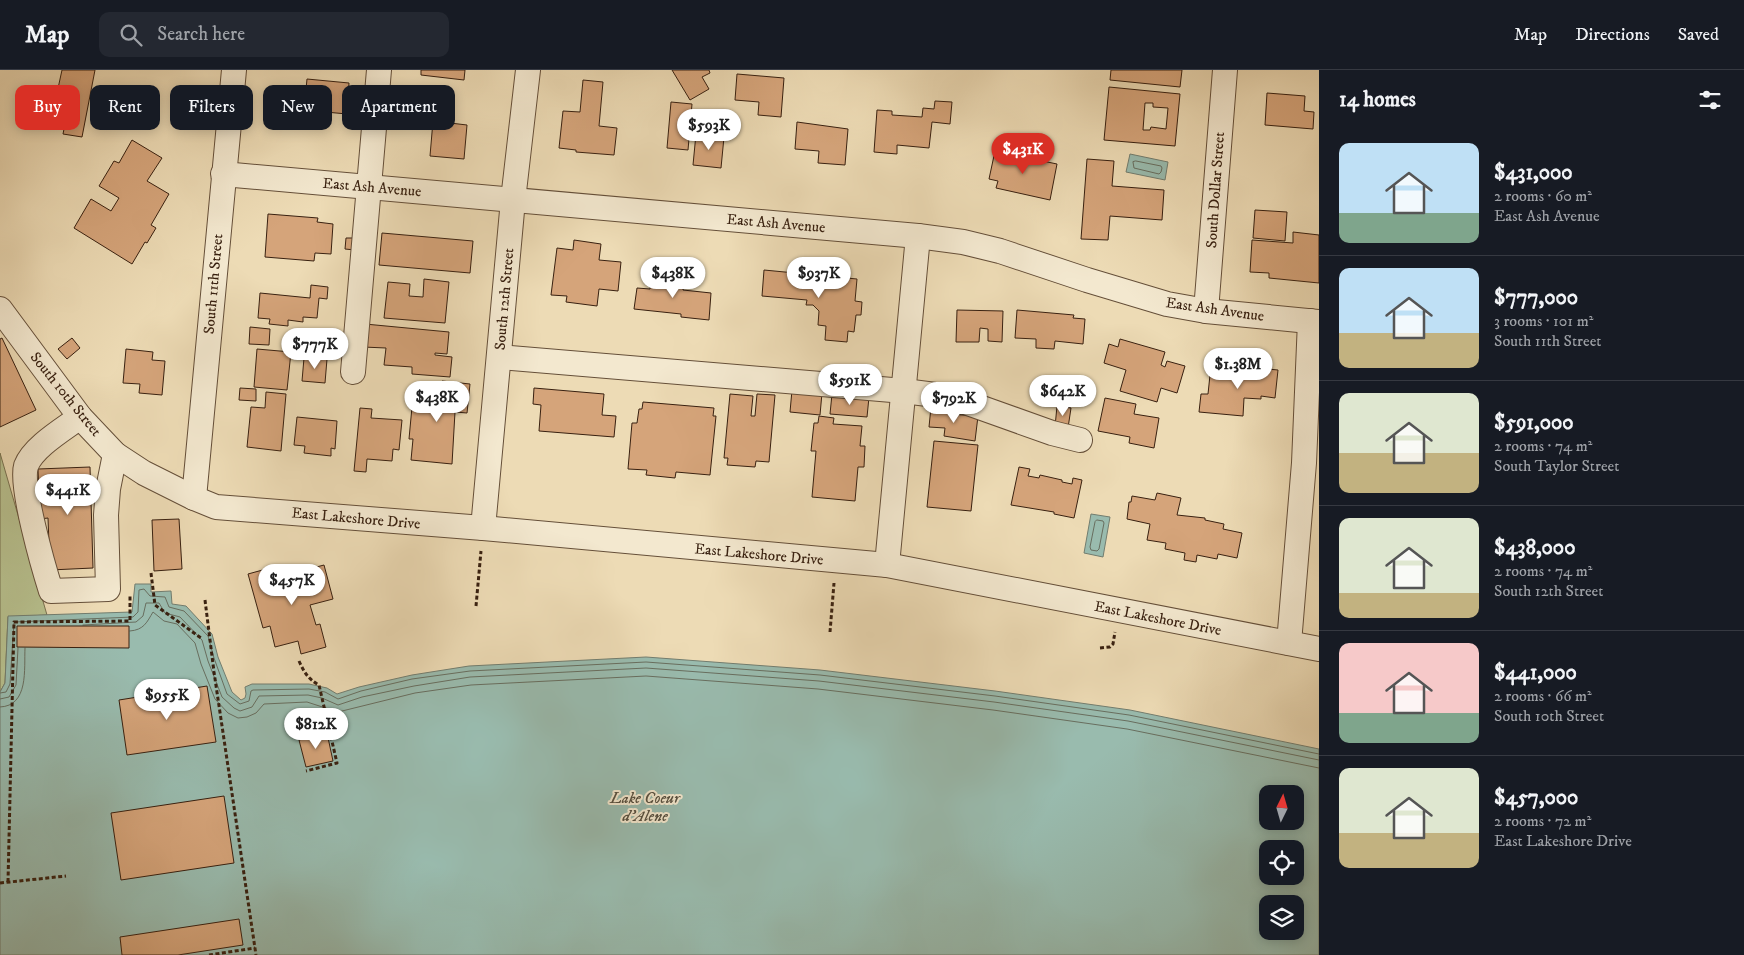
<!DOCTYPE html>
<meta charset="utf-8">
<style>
body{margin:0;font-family:"IM FELL DW Pica",serif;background:#242831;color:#f1f3f6;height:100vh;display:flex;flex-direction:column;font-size:19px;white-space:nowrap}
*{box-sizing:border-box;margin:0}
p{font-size:16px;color:#9ea1a6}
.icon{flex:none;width:28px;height:28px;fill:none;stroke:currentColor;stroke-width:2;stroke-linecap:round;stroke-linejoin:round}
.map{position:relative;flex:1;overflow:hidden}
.drawer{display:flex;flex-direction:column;background:#171b24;width:425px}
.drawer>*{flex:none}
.hud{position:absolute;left:15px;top:15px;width:475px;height:45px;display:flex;gap:10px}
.needle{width:32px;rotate:5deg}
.tools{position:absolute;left:1259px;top:715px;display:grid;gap:10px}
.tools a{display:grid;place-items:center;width:45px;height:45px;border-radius:10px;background:#171b24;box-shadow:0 2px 12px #0003;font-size:25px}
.price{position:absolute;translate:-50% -42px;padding:0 11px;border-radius:18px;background:#fff;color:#222;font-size:16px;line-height:32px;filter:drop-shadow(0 1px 2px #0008)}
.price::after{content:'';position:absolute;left:50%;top:30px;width:15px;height:11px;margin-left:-8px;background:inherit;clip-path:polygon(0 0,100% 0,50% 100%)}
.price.selected{background:#d93025;color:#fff}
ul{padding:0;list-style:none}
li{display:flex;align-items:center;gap:15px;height:125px;padding:0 20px}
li+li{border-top:1px solid #363941}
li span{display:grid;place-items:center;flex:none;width:140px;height:100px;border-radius:10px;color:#555}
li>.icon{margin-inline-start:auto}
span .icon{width:60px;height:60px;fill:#fffc;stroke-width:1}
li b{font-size:21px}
h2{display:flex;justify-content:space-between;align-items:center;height:60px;padding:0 20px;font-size:21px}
.pill{padding:0 18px;border-radius:10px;background:#171b24;box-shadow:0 2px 12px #0003;font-size:18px;line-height:45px}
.pill.selected{background:#d93025;color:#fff}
header{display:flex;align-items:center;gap:30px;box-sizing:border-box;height:70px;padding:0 25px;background:#171b24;border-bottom:1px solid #363941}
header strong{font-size:24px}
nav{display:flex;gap:28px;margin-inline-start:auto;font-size:18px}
.search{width:350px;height:45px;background:#242831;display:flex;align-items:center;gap:12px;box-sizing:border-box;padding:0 18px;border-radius:10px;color:#9ea1a6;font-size:19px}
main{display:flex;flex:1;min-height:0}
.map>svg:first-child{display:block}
.green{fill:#b7c08e;stroke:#78704f}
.water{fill:#99bbae;stroke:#727d6f;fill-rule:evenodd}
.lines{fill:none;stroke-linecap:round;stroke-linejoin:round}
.shore{stroke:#686e5f;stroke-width:1}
.building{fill:#d5a47a;stroke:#382010;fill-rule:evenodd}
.minor-casing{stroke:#654f39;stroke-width:26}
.path{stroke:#382010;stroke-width:3;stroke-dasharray:4 2.5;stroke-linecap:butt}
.minor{stroke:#f3e8cf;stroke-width:24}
.labels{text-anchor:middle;stroke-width:4;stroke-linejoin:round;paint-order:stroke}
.street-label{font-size:15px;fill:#382010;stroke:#f3e8cf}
.water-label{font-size:16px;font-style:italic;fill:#554e3f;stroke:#f3e8cf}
</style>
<header>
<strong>Map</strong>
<div class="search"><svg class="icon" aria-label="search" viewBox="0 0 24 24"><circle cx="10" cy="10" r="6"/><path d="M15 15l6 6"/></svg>Search here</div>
<nav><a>Map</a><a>Directions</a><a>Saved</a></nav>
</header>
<main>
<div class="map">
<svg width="1319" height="885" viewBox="0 0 1319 885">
<rect width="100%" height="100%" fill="#eddbb5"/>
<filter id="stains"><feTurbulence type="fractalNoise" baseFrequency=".004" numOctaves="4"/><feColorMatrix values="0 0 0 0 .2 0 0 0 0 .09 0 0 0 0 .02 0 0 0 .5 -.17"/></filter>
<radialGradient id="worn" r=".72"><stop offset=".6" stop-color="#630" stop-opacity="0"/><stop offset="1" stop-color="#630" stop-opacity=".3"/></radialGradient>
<path class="green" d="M0,383L47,545L8,547L5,613L0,622Z"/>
<g class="water">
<path d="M1130,84L1168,92L1165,110L1126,102Z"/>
<path d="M1091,444L1110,447L1103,487L1084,483Z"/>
<path d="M135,514H151V522L171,521L172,534L186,536L212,564L218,587L232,622L241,630L245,628L246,624L245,617L252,614H309L327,618L337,624L359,617L412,605L469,596L646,587L820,600L995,621L1130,640L1319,679V885H0V622L5,613L8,546L132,542ZM1268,724H1295V751H1268ZM1268,779H1295V806H1268ZM1268,834H1295V861H1268Z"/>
</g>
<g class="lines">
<g class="shore">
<path d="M1136,91L1161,96L1162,98L1161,102L1159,104L1134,98L1133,92Z"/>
<path d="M1097,450L1103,451L1104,453L1099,479L1097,481L1091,480L1090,477L1095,452Z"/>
<path d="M83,555L136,552L143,546L146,533H159L165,543L180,547L202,570L208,591L222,627L234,638L240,641L252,637L259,626L308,625L322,628L338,635L362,627L414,616L470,607L646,598L819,611L994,632L1128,651L1319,690"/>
<path d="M130,561C144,560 147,552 153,542L164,551L177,554L195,573L201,594L215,629L228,643L238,648L247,647L256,643L264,634L307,632L338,642L415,623L471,615L646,606L818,619L993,640L1127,659L1319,698"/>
<path d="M0,623L6,622L10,614L14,552L133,547L138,542L139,520L144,519L150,526L165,527L169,537L184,541L208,566L214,588L227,624L240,634L249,631L251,621L253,620L309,619L325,622L338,629L361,621L412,609L470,601L646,592L820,605L995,626L1129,645L1319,684"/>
<path d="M0,629L9,627L16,615L18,578"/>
<path d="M0,637C29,636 24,599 25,578"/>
</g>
</g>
<g class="building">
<path d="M62,0H95L82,67L63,64L71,25L57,23Z"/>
<path d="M421,0H465L464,10L421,5Z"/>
<path d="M672,0H709L710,3L702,7L709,19L690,30Z"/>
<path d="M1111,0H1182L1180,17L1110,10Z"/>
<path d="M737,4L784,8L781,47L758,45L759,32L735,30Z"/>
<path d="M307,9L349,13L347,44L304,40Z"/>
<path d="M583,10L603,12L599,56L617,58L614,85L576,82V80L559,78L563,41L580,42Z"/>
<path d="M1109,17L1180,24L1175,76L1104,70ZM1145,33H1153V37L1168,38L1166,59L1151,57L1150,60H1143Z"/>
<path d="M1267,23L1305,26L1304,41L1314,42L1313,59L1265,55Z"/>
<path d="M935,31L952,32L950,54L932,52L929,78L897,75V84L874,82L877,40L892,41V45L922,47L923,38L934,39Z"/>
<path d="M671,32L692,34L688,80L667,78Z"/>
<path d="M433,51L467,55L464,89L430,86Z"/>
<path d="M797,52L848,59L845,95L818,93L819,81L795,79Z"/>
<path d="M696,64L724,67L721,98L693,95Z"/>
<path d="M132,70L162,88L147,111L169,124L151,155L156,158L147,173L145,172L132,194L74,158L91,129L111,141L119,128L99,116L114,91L119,93Z"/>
<path d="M995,81L1057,94L1050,130L996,118L998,111L989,109Z"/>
<path d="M1087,89L1114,91L1112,116L1164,120L1162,150L1110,146L1108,170L1081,169Z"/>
<path d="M1255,140L1287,142L1285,171L1253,168Z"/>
<path d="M268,144L318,148L317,152L333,154L331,184L315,183L314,191L265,187Z"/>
<path d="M1293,162L1319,165V213L1269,208V203L1250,202L1252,170L1293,173Z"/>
<path d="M382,163L473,171L470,203L379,195Z"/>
<path d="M346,168H356L355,180L345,179Z"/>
<path d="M574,170L601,174L599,190L621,192L618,221L599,219L597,236L566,232L567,226L551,225L557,178L573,180Z"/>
<path d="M764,200L857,209L855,231L862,232L861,245H856L854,262L848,261L847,272L825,270L826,256L818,255L819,241L813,235H806L807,230L762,226Z"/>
<path d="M651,206L684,209L683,220L711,223L709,250L681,247V244L634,239L637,218L650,219Z"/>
<path d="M424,209L449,212L445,253L384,248L388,212L410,214L409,226L423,227Z"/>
<path d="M311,215L328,217L327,229L319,228L317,248L303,247V252L288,250V256L269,254L270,249L258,248L260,223L310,228Z"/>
<path d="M957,240L1003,241L1002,272L988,271V259L980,258L979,272H956Z"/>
<path d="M1017,240L1074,245L1073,248L1085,249L1083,274L1055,271L1054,279L1036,278V269L1015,268Z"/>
<path d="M365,254L449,262L447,284L435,283V285L452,287L450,307L412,304V297L384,295L386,278L363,277Z"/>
<path d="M250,257L270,259L269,275L249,274Z"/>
<path d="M2,268L36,340L0,357V269Z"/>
<path d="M72,268L80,278L67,289L58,279Z"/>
<path d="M1120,269L1165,282L1161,295L1165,297L1167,291L1185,296L1177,323L1161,318L1157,332L1120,321L1126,300L1104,293L1109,274L1118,277Z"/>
<path d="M126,279L153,282L152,290L165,291L162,325L139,323L140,314L123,313Z"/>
<path d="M257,279L291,282L287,320L254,317Z"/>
<path d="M304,288L327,289L325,313L302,311Z"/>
<path d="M1226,295L1278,300L1275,328L1261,326V329L1244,328L1243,346L1199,342L1201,324H1208L1210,305L1225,306Z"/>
<path d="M442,311L470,314L467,343L455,342L452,394L411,390L413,369H409L413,326L441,329Z"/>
<path d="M240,318L256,319V331L239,330Z"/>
<path d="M534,318L604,324L602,345L616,346L614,367L539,361L541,335L533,334Z"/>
<path d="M792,320L822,323L820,345L790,342Z"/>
<path d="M266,322L286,324L281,381L247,377L251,337L265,338Z"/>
<path d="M730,324L753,326L751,346H755L757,324L775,325L769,392L756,391L755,397L727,395L728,388H724Z"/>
<path d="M832,324L869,327L867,347L830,344Z"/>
<path d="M1105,328L1136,334L1134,344L1159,348L1154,378L1129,373L1130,367L1098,361Z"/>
<path d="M643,332L714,338L713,346H716L710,405L676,402L675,408L646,405L647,400L628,399L632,353H637L639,339H642Z"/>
<path d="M1057,336L1071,338L1068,358L1055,357Z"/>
<path d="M931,337L949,339V344L978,346L975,371L944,366L945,358L929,357Z"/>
<path d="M360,338L372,339L371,348L402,350L399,380L393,379L392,391L367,389L366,402L354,401Z"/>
<path d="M819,346L834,348L833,354L862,356L860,376H865L864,397H858L855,431L812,427L816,381H811L814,353H818Z"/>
<path d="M297,347L337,351L335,379L331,378V386L304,383L305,376L294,375Z"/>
<path d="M934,371L978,375L971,441L927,437Z"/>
<path d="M90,397L93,498L50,500L48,448L40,449L38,399Z"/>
<path d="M1019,397L1030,399L1028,406L1039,408L1040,405L1062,410V412L1072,414L1073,408L1082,410L1074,448L1054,444V442L1011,435Z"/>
<path d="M1157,423L1181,428L1177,445L1205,448V450L1224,454L1223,459L1242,463L1237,488L1218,484L1217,489L1197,485L1196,492L1184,490L1185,483L1165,479L1166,473L1147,470L1150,454L1127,449L1129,432H1131L1132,426L1155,430Z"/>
<path d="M179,449L182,499L154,501L152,450Z"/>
<path d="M281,495L289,523L298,521L300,522L294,503L324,495L333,529L310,535L316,555L320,554L326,577L301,584L298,571L275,577L270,556L263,558L248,504Z"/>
<path d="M17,556H129V578L17,577Z"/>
<path d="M207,616L216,672L127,685L119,630Z"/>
<path d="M327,663L333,691L306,697L299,670Z"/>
<path d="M224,726L234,793L121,810L111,743Z"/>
<path d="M239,849L243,875L178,885H122L120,867Z"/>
</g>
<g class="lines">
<defs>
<g id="minor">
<path d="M223,104L918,166L963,172L1000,181L1087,210L1167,234L1206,241L1319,252"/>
<path d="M0,239L80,347L115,384L144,403L194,428L216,437L483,458L887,495L1319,579"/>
<path d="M1206,241L1225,0"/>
<path d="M499,287L904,321L951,327L1052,363L1080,370"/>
<path d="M353,302L379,0"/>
<path d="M80,347C64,359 33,377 26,396C20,416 44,499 51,521L108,519L106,445L108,419L115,384"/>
<path d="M194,428L234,0"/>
<path d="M483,458L513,130L528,0"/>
<path d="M887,495L918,166"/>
<path d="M1289,573L1304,393L1310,251"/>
</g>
</defs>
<use href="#minor" class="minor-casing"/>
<g class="path">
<path d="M151,503L155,535L201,568"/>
<path d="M205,530L214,602L256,885"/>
<path d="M476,536L481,481"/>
<path d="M830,562L834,513"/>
<path d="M1100,578L1110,577L1113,574L1115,562"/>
<path d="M299,591C304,602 308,609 319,615L337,693L306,701"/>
<path d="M8,812L14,552L130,551V526"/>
<path d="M0,813L66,806"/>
<path d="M209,885L255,878"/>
</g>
<use href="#minor" class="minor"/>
</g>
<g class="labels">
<g class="street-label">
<text transform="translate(372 117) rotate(5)" y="5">East Ash Avenue</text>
<text transform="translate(1215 120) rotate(-86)" y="5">South Dollar Street</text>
<text transform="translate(776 153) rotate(5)" y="5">East Ash Avenue</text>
<text transform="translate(213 214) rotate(-85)" y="5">South 11th Street</text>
<text transform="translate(504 229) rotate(-85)" y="5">South 12th Street</text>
<text transform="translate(1215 239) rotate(8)" y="5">East Ash Avenue</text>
<text transform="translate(66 324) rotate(51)" y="5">South 10th Street</text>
<text transform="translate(356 448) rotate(5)" y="5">East Lakeshore Drive</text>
<text transform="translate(759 484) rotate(5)" y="5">East Lakeshore Drive</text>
<text transform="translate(1158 548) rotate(11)" y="5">East Lakeshore Drive</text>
</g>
<g class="water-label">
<text x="645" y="733">Lake Coeur<tspan x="645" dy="18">d'Alene</tspan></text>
</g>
</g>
<rect width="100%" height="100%" filter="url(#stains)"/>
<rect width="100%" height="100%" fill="url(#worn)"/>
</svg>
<div class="tools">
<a><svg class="needle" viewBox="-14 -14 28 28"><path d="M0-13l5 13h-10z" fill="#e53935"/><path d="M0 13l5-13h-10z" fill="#9ea1a6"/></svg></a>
<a><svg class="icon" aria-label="locate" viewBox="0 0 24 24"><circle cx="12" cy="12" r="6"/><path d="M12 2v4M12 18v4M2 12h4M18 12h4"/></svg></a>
<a><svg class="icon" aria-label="layers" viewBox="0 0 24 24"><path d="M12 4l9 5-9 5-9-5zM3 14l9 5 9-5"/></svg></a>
</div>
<b class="price" style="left:709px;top:81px">$593K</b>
<b class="price selected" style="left:1023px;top:105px">$431K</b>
<b class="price" style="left:673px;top:229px">$438K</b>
<b class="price" style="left:819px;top:229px">$937K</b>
<b class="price" style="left:315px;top:300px">$777K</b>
<b class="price" style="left:1238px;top:320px">$1.38M</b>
<b class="price" style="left:850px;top:336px">$591K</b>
<b class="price" style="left:1063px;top:347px">$642K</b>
<b class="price" style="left:437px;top:353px">$438K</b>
<b class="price" style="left:954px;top:354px">$792K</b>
<b class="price" style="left:68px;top:446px">$441K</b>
<b class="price" style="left:292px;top:536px">$457K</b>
<b class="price" style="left:167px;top:651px">$955K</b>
<b class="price" style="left:316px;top:680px">$812K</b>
<div class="hud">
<a class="pill selected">Buy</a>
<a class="pill">Rent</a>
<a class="pill">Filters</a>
<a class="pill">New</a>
<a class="pill">Apartment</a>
</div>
</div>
<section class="drawer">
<h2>14 homes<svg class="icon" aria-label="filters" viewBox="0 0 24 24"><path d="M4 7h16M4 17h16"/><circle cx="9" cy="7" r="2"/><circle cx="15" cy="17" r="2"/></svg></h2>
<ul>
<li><span style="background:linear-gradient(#bfe0f5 70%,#7fa58c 0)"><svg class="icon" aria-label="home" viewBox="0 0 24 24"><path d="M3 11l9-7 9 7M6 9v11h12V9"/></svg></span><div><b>$431,000</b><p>2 rooms · 60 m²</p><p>East Ash Avenue</p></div></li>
<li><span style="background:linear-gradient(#bfe0f5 65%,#c2b280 0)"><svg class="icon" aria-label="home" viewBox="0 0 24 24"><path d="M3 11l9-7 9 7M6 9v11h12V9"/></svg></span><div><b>$777,000</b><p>3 rooms · 101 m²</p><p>South 11th Street</p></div></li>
<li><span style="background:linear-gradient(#dfe7d0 60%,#c2b280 0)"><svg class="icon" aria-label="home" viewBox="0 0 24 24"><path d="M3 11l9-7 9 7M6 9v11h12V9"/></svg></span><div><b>$591,000</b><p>2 rooms · 74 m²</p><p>South Taylor Street</p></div></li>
<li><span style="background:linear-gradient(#dfe7d0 75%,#c2b280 0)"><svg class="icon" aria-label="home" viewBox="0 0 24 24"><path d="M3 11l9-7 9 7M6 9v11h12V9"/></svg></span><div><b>$438,000</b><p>2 rooms · 74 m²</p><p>South 12th Street</p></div></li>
<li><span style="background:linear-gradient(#f6c9c9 70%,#7fa58c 0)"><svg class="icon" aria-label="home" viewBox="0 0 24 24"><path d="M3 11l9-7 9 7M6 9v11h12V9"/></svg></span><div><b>$441,000</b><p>2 rooms · 66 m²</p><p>South 10th Street</p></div></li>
<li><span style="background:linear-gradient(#dfe7d0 65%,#c2b280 0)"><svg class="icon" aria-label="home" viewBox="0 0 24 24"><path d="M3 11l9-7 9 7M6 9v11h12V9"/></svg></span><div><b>$457,000</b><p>2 rooms · 72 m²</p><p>East Lakeshore Drive</p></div></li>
</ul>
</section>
</main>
